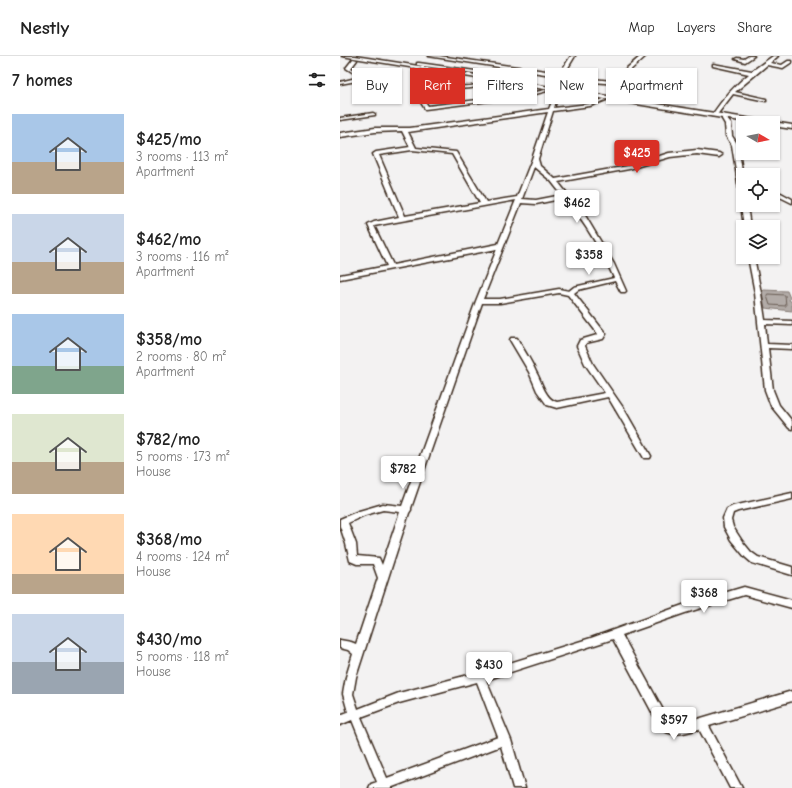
<!DOCTYPE html>
<meta charset="utf-8">
<style>
body{margin:0;font-family:"Comic Neue",sans-serif;background:#f2f2f2;color:#222;height:100vh;display:flex;flex-direction:column;font-size:15px;white-space:nowrap}
*{box-sizing:border-box;margin:0}
p{font-size:13px;color:#767676}
.icon{flex:none;width:22px;height:22px;fill:none;stroke:currentColor;stroke-width:2;stroke-linecap:round;stroke-linejoin:round}
.map{position:relative;flex:1;overflow:hidden}
.drawer{display:flex;flex-direction:column;background:#fff;width:340px}
.drawer>*{flex:none}
.hud{position:absolute;left:12px;top:12px;width:380px;height:36px;display:flex;gap:8px}
.needle{width:26px;rotate:99deg}
.fabs{position:absolute;left:396px;top:60px;display:grid;gap:8px}
.fabs a{display:grid;place-items:center;width:44px;height:44px;border-radius:0px;background:#fff;box-shadow:0 1px 3px #0004;font-size:20px}
.price{position:absolute;translate:-50% -34px;padding:0 9px;border-radius:4px;background:#fff;color:#222;font-size:13px;line-height:26px;filter:drop-shadow(0 1px 2px #0008)}
.price::after{content:'';position:absolute;left:50%;top:24px;width:12px;height:9px;margin-left:-6px;background:inherit;clip-path:polygon(0 0,100% 0,50% 100%)}
.price.current{background:#d93025;color:#fff}
ul{padding:0;list-style:none}
li{display:flex;align-items:center;gap:12px;height:100px;padding:0 12px}
li span{display:grid;place-items:center;flex:none;width:112px;height:80px;border-radius:0px;color:#555}
li>.icon{margin-inline-start:auto}
span .icon{width:48px;height:48px;fill:#fffc;stroke-width:1}
li b{font-size:17px}
h2{display:flex;justify-content:space-between;align-items:center;height:48px;padding:0 12px;font-size:17px}
.chip{padding:0 14px;border-radius:0px;background:#fff;box-shadow:0 1px 3px #0004;font-size:14px;line-height:36px}
.chip.current{background:#d93025;color:#fff}
header{display:flex;align-items:center;gap:24px;box-sizing:border-box;height:56px;padding:0 20px;background:#fff;border-bottom:1px solid #e0e0e0}
header strong{font-size:19px}
nav{display:flex;gap:22px;margin-inline-start:auto;font-size:14px}
main{display:flex;flex:1;min-height:0}
.map>svg:first-child{display:block}
.water{fill:#b2aba7;stroke:#827770}
.lines{fill:none;stroke-linecap:round;stroke-linejoin:round}
.shore{stroke:#6b5e55;stroke-width:1}
.minor-casing{stroke:#3b2a1e;stroke-width:3}
.major-casing{stroke:#3b2a1e;stroke-width:3}
.minor{fill:#fff;fill-rule:evenodd}
.major{fill:#fff;fill-rule:evenodd}
</style>
<header>
<strong>Nestly</strong>
<nav><a>Map</a><a>Layers</a><a>Share</a></nav>
</header>
<main>
<section class="drawer">
<h2>7 homes<svg class="icon" aria-label="filters" viewBox="0 0 24 24"><path d="M4 7h16M4 17h16"/><circle cx="9" cy="7" r="2"/><circle cx="15" cy="17" r="2"/></svg></h2>
<ul>
<li><span style="background:linear-gradient(#a9c7e8 60%,#b9a48a 0)"><svg class="icon" aria-label="home" viewBox="0 0 24 24"><path d="M3 11l9-7 9 7M6 9v11h12V9"/></svg></span><div><b>$425/mo</b><p>3 rooms · 113 m²</p><p>Apartment</p></div></li>
<li><span style="background:linear-gradient(#c9d6e8 60%,#b9a48a 0)"><svg class="icon" aria-label="home" viewBox="0 0 24 24"><path d="M3 11l9-7 9 7M6 9v11h12V9"/></svg></span><div><b>$462/mo</b><p>3 rooms · 116 m²</p><p>Apartment</p></div></li>
<li><span style="background:linear-gradient(#a9c7e8 65%,#7fa58c 0)"><svg class="icon" aria-label="home" viewBox="0 0 24 24"><path d="M3 11l9-7 9 7M6 9v11h12V9"/></svg></span><div><b>$358/mo</b><p>2 rooms · 80 m²</p><p>Apartment</p></div></li>
<li><span style="background:linear-gradient(#dfe7d0 60%,#b9a48a 0)"><svg class="icon" aria-label="home" viewBox="0 0 24 24"><path d="M3 11l9-7 9 7M6 9v11h12V9"/></svg></span><div><b>$782/mo</b><p>5 rooms · 173 m²</p><p>House</p></div></li>
<li><span style="background:linear-gradient(#ffd9b3 75%,#b9a48a 0)"><svg class="icon" aria-label="home" viewBox="0 0 24 24"><path d="M3 11l9-7 9 7M6 9v11h12V9"/></svg></span><div><b>$368/mo</b><p>4 rooms · 124 m²</p><p>House</p></div></li>
<li><span style="background:linear-gradient(#c9d6e8 60%,#9aa5b1 0)"><svg class="icon" aria-label="home" viewBox="0 0 24 24"><path d="M3 11l9-7 9 7M6 9v11h12V9"/></svg></span><div><b>$430/mo</b><p>5 rooms · 118 m²</p><p>House</p></div></li>
</ul>
</section>
<div class="map">
<svg width="452" height="732" viewBox="0 0 452 732">
<rect width="100%" height="100%" fill="#f3f2f2"/>
<filter id="ink" filterUnits="userSpaceOnUse"><feTurbulence type="fractalNoise" baseFrequency=".025" numOctaves="2"/><feDisplacementMap in="SourceGraphic" scale="8" xChannelSelector="R" yChannelSelector="G"/><feConvolveMatrix kernelMatrix="1 2 1 2 8 2 1 2 1" color-interpolation-filters="sRGB"/></filter>
<g filter="url(#ink)">
<path class="water" d="M423,234L447,235L450,242L449,244L452,246V255L425,252L422,236Z"/>
<g class="lines">
<path class="shore" d="M428,238L445,239L446,250L430,249L427,240Z"/>
<defs>
<g id="minor">
<path d="M88,0H99L220,17L231,0H235L223,20L272,25L301,0H306L275,28L223,23L220,35L219,36L214,52L249,48L264,43L266,44L250,50L213,55L198,103L200,110L215,123L288,110L329,97L357,94L379,97L382,99L379,101L357,98L330,101L289,113L218,126L246,161L274,208L286,235L285,236H281L275,225L238,234L234,237L266,278L263,283L246,287L245,290L253,308L284,353L311,400L310,402H304L268,341L217,352L207,349L197,335L189,316L170,284L171,282H177C183,293 191,304 196,316C202,326 205,343 217,346L265,337L245,308L237,290L240,284L257,279L258,278L228,239L219,237L160,247H142L71,452V454L69,457L16,621L13,638L18,653L59,637L140,616L251,582L343,549L404,531L452,544V552L404,539L345,557L282,579L329,665L331,667L341,668L452,635V645L369,670L402,732H390L359,673C346,676 333,682 321,673L273,583L146,624L171,684L185,732H173L161,690L50,732H29L31,728L37,726L12,664L0,669V659L8,656L3,638L6,621L13,598L8,594L0,592V584L11,586L16,588L38,522L33,508H17L10,505L6,488L0,470V463L19,455L43,448L62,450L136,245L157,193L0,223V219L47,210L28,169L34,166L59,161L33,98L36,96L70,91L62,75L35,76L0,81V77L35,72H70L209,53L216,36L218,20ZM208,56L192,103L177,141L146,146L116,96L76,92L68,76ZM72,94L112,98L140,147L65,160L39,99ZM194,111L211,125L222,139L196,144L182,143ZM225,142C244,166 261,193 274,222L234,231L229,235L219,233L160,243H143L181,147L196,148ZM176,144L158,188L53,209L34,170ZM43,454L60,456L42,509L39,502L17,500L16,488L8,467L25,459ZM137,626L158,681L47,722L21,661L59,647Z"/>
<path d="M409,0H414L405,6L395,3L397,2L404,3Z"/>
<path d="M433,0H438L430,7L442,9L448,5H452V6L443,12L427,9L395,36L426,43V45L393,38L376,60H372V59C383,43 394,30 409,18L373,10V8L412,15Z"/>
<path d="M13,3L17,4L11,12L26,21L35,30V32H31L22,24L0,28V26L20,21L6,12Z"/>
<path d="M79,7L163,19L165,20L163,21L77,9V7Z"/>
<path d="M97,17L99,18L107,31L131,30L149,26L151,27L131,32L103,34L82,41L88,50L188,38L205,34L207,35L188,40L85,53L77,40L102,31L95,18Z"/>
<path d="M33,57L35,58V59L0,64V62Z"/>
<path d="M382,62H386L391,68L392,80L398,89L403,122V142L400,140L392,89L386,80L385,68L382,63Z"/>
<path d="M441,137L452,143V147L440,141L433,142V138Z"/>
<path d="M403,147V149H407L410,171H404L401,149Z"/>
<path d="M408,201H414L421,237L425,264L452,265V269L425,268L427,288L452,289V293L428,292L433,334L439,349L452,365V373L449,372L431,350L425,334L415,237Z"/>
<path d="M452,437V443L398,455L393,457L391,464L393,471L402,485L411,496L418,501L452,511V519L412,507L405,501L391,484L384,471L383,462L387,453L393,450Z"/>
</g>
<g id="major">
<path d="M2,0H15L425,65L428,67H413Z"/>
<path d="M433,66L452,69V73L433,70V67H431Z"/>
</g>
</defs>
<use href="#minor" class="minor-casing"/>
<use href="#major" class="major-casing"/>
<use href="#minor" class="minor"/>
<use href="#major" class="major"/>
</g>
</g>
</svg>
<div class="fabs">
<a><svg class="needle" viewBox="-14 -14 28 28"><path d="M0-13l5 13h-10z" fill="#e53935"/><path d="M0 13l5-13h-10z" fill="#767676"/></svg></a>
<a><svg class="icon" aria-label="locate" viewBox="0 0 24 24"><circle cx="12" cy="12" r="6"/><path d="M12 2v4M12 18v4M2 12h4M18 12h4"/></svg></a>
<a><svg class="icon" aria-label="layers" viewBox="0 0 24 24"><path d="M12 4l9 5-9 5-9-5zM3 14l9 5 9-5"/></svg></a>
</div>
<b class="price current" style="left:297px;top:118px">$425</b>
<b class="price" style="left:237px;top:168px">$462</b>
<b class="price" style="left:249px;top:220px">$358</b>
<b class="price" style="left:63px;top:434px">$782</b>
<b class="price" style="left:364px;top:558px">$368</b>
<b class="price" style="left:149px;top:630px">$430</b>
<b class="price" style="left:334px;top:685px">$597</b>
<div class="hud">
<a class="chip">Buy</a>
<a class="chip current">Rent</a>
<a class="chip">Filters</a>
<a class="chip">New</a>
<a class="chip">Apartment</a>
</div>
</div>
</main>
